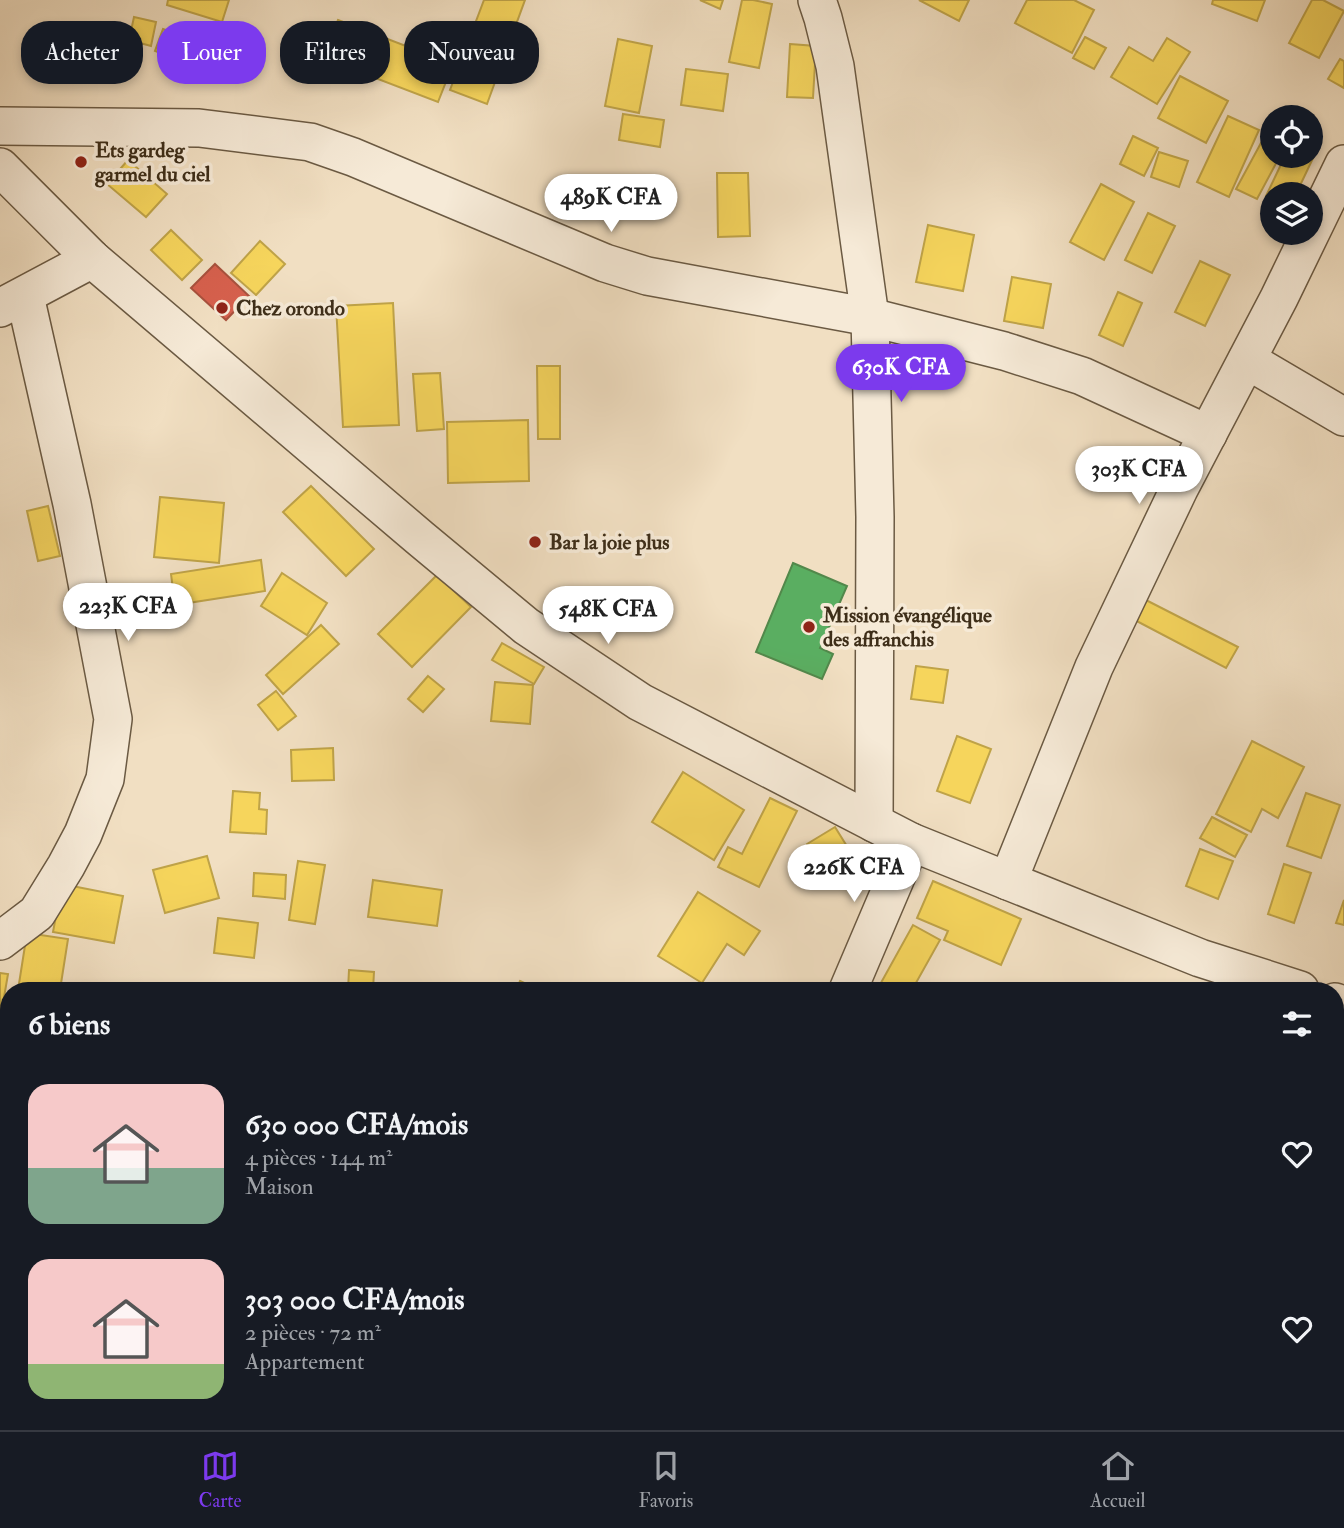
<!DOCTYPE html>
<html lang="fr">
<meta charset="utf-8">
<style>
body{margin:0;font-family:"IM FELL Double Pica",serif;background:#20242c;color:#f1f3f6;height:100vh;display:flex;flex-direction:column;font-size:26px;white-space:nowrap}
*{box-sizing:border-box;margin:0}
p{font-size:23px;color:#9ea1a6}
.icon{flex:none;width:38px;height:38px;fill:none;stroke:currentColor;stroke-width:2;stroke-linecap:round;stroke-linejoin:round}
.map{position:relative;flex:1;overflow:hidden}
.sheet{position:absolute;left:0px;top:982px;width:1344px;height:450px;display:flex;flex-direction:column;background:#171b24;border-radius:28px 28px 0 0;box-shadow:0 4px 10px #0003}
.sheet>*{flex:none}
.guide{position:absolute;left:21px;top:21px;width:700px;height:63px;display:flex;gap:14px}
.fabs{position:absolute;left:1260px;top:105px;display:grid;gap:14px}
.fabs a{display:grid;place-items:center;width:63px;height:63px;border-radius:50%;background:#171b24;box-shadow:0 4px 10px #0003;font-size:35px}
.price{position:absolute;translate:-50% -60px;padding:0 16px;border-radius:24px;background:#fff;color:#222;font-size:23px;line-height:46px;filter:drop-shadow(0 2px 4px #0008)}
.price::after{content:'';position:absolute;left:50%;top:42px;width:21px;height:16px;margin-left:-10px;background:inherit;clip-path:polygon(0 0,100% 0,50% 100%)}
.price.active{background:#7c3aed;color:#fff}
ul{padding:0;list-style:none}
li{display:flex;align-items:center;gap:21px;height:175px;padding:0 28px}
li span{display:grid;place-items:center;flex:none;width:196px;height:140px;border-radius:21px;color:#555}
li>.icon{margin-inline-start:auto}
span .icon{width:84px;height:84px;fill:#fffc;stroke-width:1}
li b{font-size:30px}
h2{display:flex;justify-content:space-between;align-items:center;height:84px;padding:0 28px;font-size:30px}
.pill{padding:0 24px;border-radius:28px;background:#171b24;box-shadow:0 4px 10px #0003;font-size:24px;line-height:63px}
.pill.active{background:#7c3aed;color:#fff}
.menu{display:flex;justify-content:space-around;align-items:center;height:98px;border-top:2px solid #363941;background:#171b24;font-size:19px;color:#9ea1a6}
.menu a{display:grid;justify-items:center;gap:4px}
.menu .active{color:#7c3aed}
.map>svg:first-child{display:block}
.homes{fill:#f6d55c;stroke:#bfa348;stroke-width:2}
.shops{fill:#d6604d;stroke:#a8513d;stroke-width:2}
.public{fill:#5aae61;stroke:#52884b;stroke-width:2}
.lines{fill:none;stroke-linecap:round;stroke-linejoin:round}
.minor-casing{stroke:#6b5a43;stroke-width:40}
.minor{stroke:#f6ead7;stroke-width:37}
.poi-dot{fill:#8f2418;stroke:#f6ead7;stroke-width:2.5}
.labels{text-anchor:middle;stroke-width:7;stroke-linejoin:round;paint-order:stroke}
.poi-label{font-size:21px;font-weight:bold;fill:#3e2e19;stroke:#f6ead7;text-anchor:start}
</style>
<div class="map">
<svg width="1344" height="1430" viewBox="0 0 1344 1430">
<rect width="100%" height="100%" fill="#f1dfc2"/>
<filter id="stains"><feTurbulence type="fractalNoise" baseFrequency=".00286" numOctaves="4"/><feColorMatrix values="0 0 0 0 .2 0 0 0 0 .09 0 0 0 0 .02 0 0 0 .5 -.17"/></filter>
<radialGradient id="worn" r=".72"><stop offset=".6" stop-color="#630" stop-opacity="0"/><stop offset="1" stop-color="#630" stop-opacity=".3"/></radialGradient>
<g class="homes">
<path d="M168,0H229L222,22L167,5Z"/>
<path d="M484,0H525L487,104L450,90Z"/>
<path d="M700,0H723L720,9Z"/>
<path d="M742,0H753L772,4L759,68L729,62Z"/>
<path d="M919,0H969L959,21Z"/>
<path d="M1027,0H1074L1094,10L1072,53L1015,23Z"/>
<path d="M1213,0H1265L1257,21L1212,4Z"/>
<path d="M1312,0H1323L1344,11L1319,58L1289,43Z"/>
<path d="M134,17L156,22L151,46L129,40Z"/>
<path d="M338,20L453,64L438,102L323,58Z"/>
<path d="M163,29L190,39L181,61L155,51Z"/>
<path d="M1085,37L1106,48L1094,69L1073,58Z"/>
<path d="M1167,38L1190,52L1157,104L1111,77L1129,47L1153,61Z"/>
<path d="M618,39L652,46L639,113L605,106Z"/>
<path d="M790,44L816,46L813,98L787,97Z"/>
<path d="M1340,59L1344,61V88L1328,79Z"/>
<path d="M686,69L728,74L723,111L681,105Z"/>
<path d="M1180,76L1228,101L1206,143L1158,118Z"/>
<path d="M623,114L664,120L660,147L619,140Z"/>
<path d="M1228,116L1259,130L1229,197L1197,182Z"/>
<path d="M1268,130L1272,133V156H1280L1257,199L1236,189Z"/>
<path d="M1133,136L1158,148L1144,176L1120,164Z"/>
<path d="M1159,152L1188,161L1179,187L1151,177Z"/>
<path d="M1311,155L1314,156L1296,194H1272V199L1266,196L1285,156Z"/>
<path d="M128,160L167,194L146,217L107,184Z"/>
<path d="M717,173H748L750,236L718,237Z"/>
<path d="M1101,184L1134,202L1104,260L1070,242Z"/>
<path d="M1148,213L1175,226L1152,273L1125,260Z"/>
<path d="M928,225L974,235L963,291L916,282Z"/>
<path d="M171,230L202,260L182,280L151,250Z"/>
<path d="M260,241L285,264L256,295L231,273Z"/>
<path d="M1200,261L1230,275L1205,326L1175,312Z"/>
<path d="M1012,277L1051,284L1043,328L1004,321Z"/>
<path d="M1118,292L1142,303L1123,346L1099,335Z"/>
<path d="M393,303L399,425L343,427L336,306Z"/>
<path d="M537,366H560V439H538Z"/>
<path d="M440,373L444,429L417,431L413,374Z"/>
<path d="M528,420L529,481L448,483L447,422Z"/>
<path d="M311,486L374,549L346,576L283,512Z"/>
<path d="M160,497L224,503L219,563L154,557Z"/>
<path d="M48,506L60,556L38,561L27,511Z"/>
<path d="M261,560L265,591L175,605L171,574Z"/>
<path d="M282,573L327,603L307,635L261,606Z"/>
<path d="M437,575L471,607L412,667L378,634Z"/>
<path d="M1140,597L1238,647L1226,668L1129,617Z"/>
<path d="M321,625L339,644L283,694L266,675Z"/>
<path d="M502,643L544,667L534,684L492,660Z"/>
<path d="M916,666L948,670L943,703L911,699Z"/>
<path d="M428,676L444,689L423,712L408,699Z"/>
<path d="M495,682L533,685L530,724L491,721Z"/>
<path d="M276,691L296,716L278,730L258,705Z"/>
<path d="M957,736L991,749L970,803L937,791Z"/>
<path d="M1252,741L1304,767L1278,818L1262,809L1251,832L1216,814Z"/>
<path d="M333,748L334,780L292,781L291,750Z"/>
<path d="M683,772L744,810L714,860L652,822Z"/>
<path d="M233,791L260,793L259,809L267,810L266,834L230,832Z"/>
<path d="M1306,793L1340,805L1321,858L1287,846Z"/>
<path d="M770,798L797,811L759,887L718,867L728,847L742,854Z"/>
<path d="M1212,817L1247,835L1235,857L1200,838Z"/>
<path d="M835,827L853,856L826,873L807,844Z"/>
<path d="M1200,849L1233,861L1218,899L1186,886Z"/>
<path d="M207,856L219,898L165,913L153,870Z"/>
<path d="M298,861L325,865L315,924L289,920Z"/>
<path d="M1284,864L1311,873L1294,923L1268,914Z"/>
<path d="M254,873L286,875L285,899L253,896Z"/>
<path d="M373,880L442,890L437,926L368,917Z"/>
<path d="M933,881L1021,919L1001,965L944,940L948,931L917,918Z"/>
<path d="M62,884L123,896L114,943L53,932Z"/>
<path d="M698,892L760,931L744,955L727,944L702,983L658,956Z"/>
<path d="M1344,900V925L1336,923Z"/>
<path d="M218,918L258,923L254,958L214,953Z"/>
<path d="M913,925L940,940L912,990H877Z"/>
<path d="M27,933L68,939L60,990H18Z"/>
<path d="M349,970L374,972L373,990H348Z"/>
<path d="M0,973L8,974L0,1021Z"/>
<path d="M520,981L539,990H516Z"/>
<path d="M1335,1064L1344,1067V1112L1335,1133Z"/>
<path d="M0,1399L9,1401V1423H101L116,1426L115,1430H0Z"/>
<path d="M143,1423H164L186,1430H140Z"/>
<path d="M971,1423H1009L1007,1430H993Z"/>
</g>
<path class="shops" d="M215,264L249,296L226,320L191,288Z"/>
<path class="public" d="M793,563L847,586L820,648L833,654L822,679L756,652Z"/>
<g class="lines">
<defs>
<g id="minor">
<path d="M817,0L823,18L835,66L870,317L875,517L874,823"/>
<path d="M0,126L199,128L310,142L353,157L605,263L647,276L870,317L1004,351L1082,376L1208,434"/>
<path d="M0,167L92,259L420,538L526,626L640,702L911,842L1200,958L1300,990"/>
<path d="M0,308L92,259"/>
<path d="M1247,360L1344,417"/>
<path d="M1008,881L1094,667L1179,489L1279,298L1344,164"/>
<path d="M0,941L37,913L66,866L83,834L105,779L113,719L72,504L25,296"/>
<path d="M848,990L911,842"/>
<path d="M1335,1002L1344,1005"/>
<path d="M643,1430L647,1423"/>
</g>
</defs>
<use href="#minor" class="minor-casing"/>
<use href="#minor" class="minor"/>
</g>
<g class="poi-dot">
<circle cx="81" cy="162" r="7"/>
<circle cx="222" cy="308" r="7"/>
<circle cx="535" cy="542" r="7"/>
<circle cx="809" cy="627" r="7"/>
</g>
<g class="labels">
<g class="poi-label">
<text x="95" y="157">Ets gardeg<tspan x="95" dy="24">garmel du ciel</tspan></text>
<text x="236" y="315">Chez orondo</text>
<text x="549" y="549">Bar la joie plus</text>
<text x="823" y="622">Mission évangélique<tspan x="823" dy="24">des affranchis</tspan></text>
</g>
</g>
<rect width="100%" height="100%" filter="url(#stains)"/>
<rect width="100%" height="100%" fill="url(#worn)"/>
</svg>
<div class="fabs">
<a><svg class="icon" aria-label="locate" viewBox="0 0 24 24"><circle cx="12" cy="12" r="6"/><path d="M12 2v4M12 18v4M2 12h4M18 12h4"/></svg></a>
<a><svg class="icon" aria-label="layers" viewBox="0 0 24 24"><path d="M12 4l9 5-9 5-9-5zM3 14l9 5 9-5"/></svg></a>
</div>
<b class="price" style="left:611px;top:234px">489K CFA</b>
<b class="price active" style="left:901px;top:404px">630K CFA</b>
<b class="price" style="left:1139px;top:506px">303K CFA</b>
<b class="price" style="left:128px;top:643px">223K CFA</b>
<b class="price" style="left:608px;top:646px">548K CFA</b>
<b class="price" style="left:854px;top:904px">226K CFA</b>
<div class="guide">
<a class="pill">Acheter</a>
<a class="pill active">Louer</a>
<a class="pill">Filtres</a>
<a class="pill">Nouveau</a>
</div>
<section class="sheet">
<h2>6 biens<svg class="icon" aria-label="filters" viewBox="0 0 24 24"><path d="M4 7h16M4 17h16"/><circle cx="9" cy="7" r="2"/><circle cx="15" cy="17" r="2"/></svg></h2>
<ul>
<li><span style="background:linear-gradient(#f6c9c9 60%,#7fa58c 0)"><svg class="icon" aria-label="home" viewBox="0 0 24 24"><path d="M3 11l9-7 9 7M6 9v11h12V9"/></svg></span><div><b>630 000 CFA/mois</b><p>4 pièces · 144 m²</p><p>Maison</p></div><svg class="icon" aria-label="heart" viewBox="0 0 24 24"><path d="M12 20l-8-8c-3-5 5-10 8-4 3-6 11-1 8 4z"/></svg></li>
<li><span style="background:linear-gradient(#f6c9c9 75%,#8fb573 0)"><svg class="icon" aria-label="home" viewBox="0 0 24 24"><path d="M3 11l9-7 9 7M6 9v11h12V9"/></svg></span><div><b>303 000 CFA/mois</b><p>2 pièces · 72 m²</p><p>Appartement</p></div><svg class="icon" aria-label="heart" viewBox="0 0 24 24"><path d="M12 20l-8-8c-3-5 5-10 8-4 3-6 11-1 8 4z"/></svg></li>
</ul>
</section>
</div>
<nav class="menu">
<a class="active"><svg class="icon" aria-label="map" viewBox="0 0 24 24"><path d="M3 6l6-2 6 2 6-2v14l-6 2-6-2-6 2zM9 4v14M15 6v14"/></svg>Carte</a>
<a><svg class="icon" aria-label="saved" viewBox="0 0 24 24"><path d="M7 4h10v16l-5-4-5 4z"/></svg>Favoris</a>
<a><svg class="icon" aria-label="home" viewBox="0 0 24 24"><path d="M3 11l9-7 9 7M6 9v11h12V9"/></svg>Accueil</a>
</nav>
